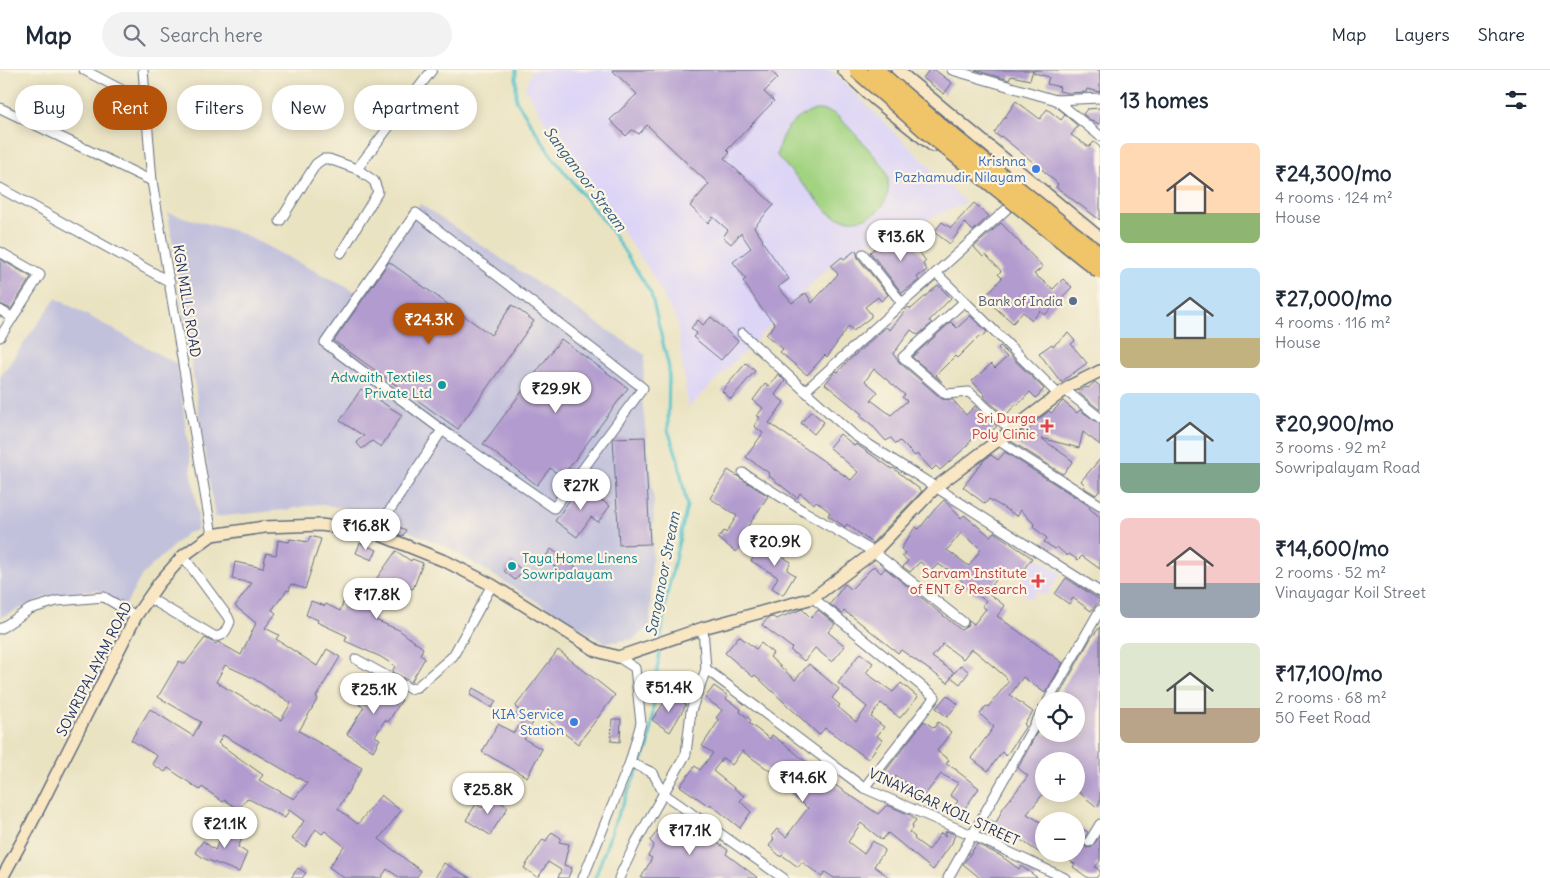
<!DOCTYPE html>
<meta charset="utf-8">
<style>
body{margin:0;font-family:Delius,sans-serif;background:#f2f2f3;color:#1f2937;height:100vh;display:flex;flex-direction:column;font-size:19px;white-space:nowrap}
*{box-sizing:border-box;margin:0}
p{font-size:16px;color:#747a83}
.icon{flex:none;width:28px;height:28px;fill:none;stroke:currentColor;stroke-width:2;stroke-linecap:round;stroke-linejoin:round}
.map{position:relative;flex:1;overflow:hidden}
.panel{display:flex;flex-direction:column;background:#fff;width:450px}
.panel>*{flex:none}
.banner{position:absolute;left:15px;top:15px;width:475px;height:45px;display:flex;gap:10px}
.tools{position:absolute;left:1035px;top:622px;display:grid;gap:10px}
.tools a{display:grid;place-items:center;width:50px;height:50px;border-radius:50%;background:#fff;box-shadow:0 2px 12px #0003;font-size:25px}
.price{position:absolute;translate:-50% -42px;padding:0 11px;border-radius:18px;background:#fff;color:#222;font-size:16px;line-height:32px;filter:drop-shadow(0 1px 2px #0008)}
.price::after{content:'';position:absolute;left:50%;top:30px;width:15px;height:11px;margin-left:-8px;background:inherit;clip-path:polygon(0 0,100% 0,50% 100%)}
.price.current{background:#b45309;color:#fff}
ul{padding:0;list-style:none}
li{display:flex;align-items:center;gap:15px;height:125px;padding:0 20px}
li span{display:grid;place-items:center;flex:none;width:140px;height:100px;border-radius:8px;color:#555}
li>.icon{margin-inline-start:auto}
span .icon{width:60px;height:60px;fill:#fffc;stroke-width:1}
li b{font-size:21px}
h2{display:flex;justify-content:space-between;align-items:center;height:60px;padding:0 20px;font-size:21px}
.chip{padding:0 18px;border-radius:22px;background:#fff;box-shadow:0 2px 12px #0003;font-size:18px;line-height:45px}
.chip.current{background:#b45309;color:#fff}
header{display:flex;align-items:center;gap:30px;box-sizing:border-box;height:70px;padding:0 25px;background:#fff;border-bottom:1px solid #e0e1e3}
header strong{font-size:24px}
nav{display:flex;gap:28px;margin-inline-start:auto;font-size:18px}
.search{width:350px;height:45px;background:#f2f2f3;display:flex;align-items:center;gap:12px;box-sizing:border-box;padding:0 18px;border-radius:28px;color:#747a83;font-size:19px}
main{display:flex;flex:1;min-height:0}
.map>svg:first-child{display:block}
.built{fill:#ddd5f6}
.industrial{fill:#c2c1dc}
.green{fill:#a2d381;stroke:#5e8170}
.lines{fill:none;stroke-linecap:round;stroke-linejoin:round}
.stream{stroke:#56c4cc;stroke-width:3}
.building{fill:#b29bcf;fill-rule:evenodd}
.street-casing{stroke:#636e81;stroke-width:11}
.secondary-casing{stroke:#636e81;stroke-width:14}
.street{stroke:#fff;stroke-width:9}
.secondary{stroke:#f9e7c3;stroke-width:11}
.highway-bridge-casing{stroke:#636e81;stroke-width:18;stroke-linecap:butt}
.highway-bridge{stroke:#f0c469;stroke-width:15}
.shop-dot{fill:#3f7fe0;stroke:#fcf5e5;stroke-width:2}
.service-dot{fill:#5c6f8a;stroke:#fcf5e5;stroke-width:2}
.culture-dot{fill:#0f9aa8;stroke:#fcf5e5;stroke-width:2}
.health-dot{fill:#e0444e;stroke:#fcf5e5;stroke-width:2}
.labels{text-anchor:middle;stroke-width:4.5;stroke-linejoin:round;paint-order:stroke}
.shop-label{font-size:14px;fill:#366cbe;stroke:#fcf5e5;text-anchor:end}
.street-label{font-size:14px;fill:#1b2f5e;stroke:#fcf5e5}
.service-label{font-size:14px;fill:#4e5e75;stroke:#fcf5e5;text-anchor:end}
.culture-label{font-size:14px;fill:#0d838f;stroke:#fcf5e5;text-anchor:end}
.health-label{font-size:14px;fill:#be3a42;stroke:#fcf5e5;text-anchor:end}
.water-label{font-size:15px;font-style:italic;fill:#2d5c7f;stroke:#fcf5e5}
</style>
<header>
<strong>Map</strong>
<div class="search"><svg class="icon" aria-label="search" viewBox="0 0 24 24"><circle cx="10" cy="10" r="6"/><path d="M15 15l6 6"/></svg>Search here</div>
<nav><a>Map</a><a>Layers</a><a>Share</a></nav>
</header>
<main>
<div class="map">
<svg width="1100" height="808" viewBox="0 0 1100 808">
<rect width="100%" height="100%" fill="#fcf5e5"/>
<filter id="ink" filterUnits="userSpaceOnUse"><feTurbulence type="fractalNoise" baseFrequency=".02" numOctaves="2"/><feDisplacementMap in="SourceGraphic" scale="10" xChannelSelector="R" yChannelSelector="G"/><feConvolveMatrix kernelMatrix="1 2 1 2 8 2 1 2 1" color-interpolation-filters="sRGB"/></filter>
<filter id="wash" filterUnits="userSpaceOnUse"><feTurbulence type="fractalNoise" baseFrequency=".0096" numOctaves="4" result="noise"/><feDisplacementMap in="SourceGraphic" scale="20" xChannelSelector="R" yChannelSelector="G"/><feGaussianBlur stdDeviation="1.12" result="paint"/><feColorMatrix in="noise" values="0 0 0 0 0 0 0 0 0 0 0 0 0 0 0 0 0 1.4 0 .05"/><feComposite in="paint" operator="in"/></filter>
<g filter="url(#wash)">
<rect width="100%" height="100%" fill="#eae3c2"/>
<g class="built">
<path d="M532,0H831L966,133L839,187L688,338L677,251L648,198L545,51L525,17Z"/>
<path d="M1036,487L1061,503L1046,526L1037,521L1031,529L1016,518Z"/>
</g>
<g class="industrial">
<path d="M420,134L645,285L642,330L654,432L650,556L633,569L605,573L449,478L357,440L318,434L284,440L215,447L168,143L239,162L356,222Z"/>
<path d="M56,228L177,294L198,448L197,460L187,463L142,505L124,538L108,525L97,520L44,527L0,548V307Z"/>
</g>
<path class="green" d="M815,40C821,40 831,41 836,45C844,51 881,92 885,99C886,102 888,107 888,110C893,145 854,161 828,142L777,86C780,61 792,49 815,40Z"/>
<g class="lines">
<g class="stream">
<path d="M516,0V30L551,85L610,159L651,223L669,298L668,360L678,389L687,436L665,534L661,569"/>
<path d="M595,808L616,749L649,675L660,575"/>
</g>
</g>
<g id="blocks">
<g class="building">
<path d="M612,0H770L778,8L764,22L774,31L727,80L730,83L724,88L774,135L754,157L763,170L762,171L789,209L778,217L792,233L806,223L812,233L838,204L831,196L842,187L844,189L856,180L858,188L888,225L881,231L878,227L865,237L871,244V247L853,261L849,256L827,287L825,285L807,305L780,282L783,279L766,265L775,254L761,238L743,211L746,209L733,192L751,178L741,163L731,174L723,167L728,160L713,147L708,153L690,136L709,114L647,55L639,64L632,60L626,66L610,50L637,24Z"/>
<path d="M929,0H935L952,13L944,24L923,8Z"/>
<path d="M975,0H1033L1030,10L1011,6L1009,10Z"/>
<path d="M1034,0H1100V22L1087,19L1086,22L1068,23L1059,21L1060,17L1047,14L1049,7L1034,3Z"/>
<path d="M1016,31L1040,49L1047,39L1061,50L1065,45L1078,56L1071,65L1089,77L1094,72L1100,77V150L1056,117L1058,114L1045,102L1001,66L1000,67L994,63Z"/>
<path d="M1100,38V54L1091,51L1083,44L1087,39Z"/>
<path d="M974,133L989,146L973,161L965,153L950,174L934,162L942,152L951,158Z"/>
<path d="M1001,153L1043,197L1034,204L1053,219L1063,209L1072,217L1045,245L1040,241L1032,250L1023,242L1013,253L984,228L1002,208L998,204L1001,201L986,185L983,187L974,177Z"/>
<path d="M907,166L926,191L923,194L927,200L917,207L919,210L902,223L870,182L887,169L893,177Z"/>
<path d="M0,189L31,207L11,239L0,234Z"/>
<path d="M389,192L491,265L512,235L534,251L458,359L334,271Z"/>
<path d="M938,215L951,228L929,251L932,253L918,265L911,260L893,284L899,292L942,329L953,330L966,345L975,336L997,356L983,370L977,363L965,378L940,400L936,396L932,400L917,384L915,386L900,371L896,374L891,368L886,371L871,354L860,346L862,344L825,314L834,303L836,301L838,302L846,293L886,257L890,260L908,237L911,239ZM874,299L905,325L902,327L907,331L891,345L871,330L878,322L865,311Z"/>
<path d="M970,246L987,262L981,267L979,266L957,288L955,286L936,305L942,312L912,287L951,252L957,258Z"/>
<path d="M711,247L738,271L721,290L693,267L697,263L691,258L698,250L703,255Z"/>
<path d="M1068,263L1075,271L1071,274L1087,293L1061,312L1039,283L1052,274L1053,276Z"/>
<path d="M561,269L628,318L562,407L550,398L537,415L483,374Z"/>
<path d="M1000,276L1044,319L1036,328L1030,322L1018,335L1016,334L1005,346L984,327L985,325L972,311L991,294L995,298L1007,287L998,278Z"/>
<path d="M746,293L755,301L731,329L722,321Z"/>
<path d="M778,304L785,311L775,325L784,332L769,353L851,410L858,402L829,377L840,364L855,376L856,374L892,399L893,398L922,421L872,473L847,454L845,457L828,446L830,442L816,431L814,434L800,423L797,428L768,405L769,403L746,387L763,363L754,356L760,347L757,346L763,338L753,330L765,314L769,316Z"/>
<path d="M1095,312L1100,316V340L1078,322L1086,317L1088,318Z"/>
<path d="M361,319L402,345L381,377L372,371L362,379L356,372L364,366L340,351Z"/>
<path d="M1063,331L1077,343L1080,340L1100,354V375L1083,362L1079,378L1041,368L1073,391L1063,404L1011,371L1023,361L1026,363L1039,349L1049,341L1051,343Z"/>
<path d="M811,341L824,352L814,364L801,353Z"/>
<path d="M645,367L650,474L619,475L613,368Z"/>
<path d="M1005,382L1088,435L1090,437L1089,438L1100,447V499L1082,486L1078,490L1069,484L1067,486L1057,477L1055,479L1044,472L1047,468L1033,457L1035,455L1021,440L1017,446L989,429L985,434L963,417L985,389L991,385L998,390Z"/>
<path d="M1100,389V420L1096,425L1083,417L1085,415L1081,411Z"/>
<path d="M728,400L768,426L743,464L747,467L736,482L718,468L724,461L726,463L737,446L710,428Z"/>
<path d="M580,415L610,436L598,452L591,447L577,467L555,451Z"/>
<path d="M944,430L961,448L964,445L990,466L994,462L1032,488L1018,507L1011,501L1010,503L1004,499L987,522L1005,536L997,546L1063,593L1045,623L1023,607L1010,625L1033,642L1024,654L1026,656L1006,686L1002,682L988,701L971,688L994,657L980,644L986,636L988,637L1009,611L1006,609L1007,608L975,581L971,579L963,589L943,574L932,587L954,602L948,613L901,580L898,583L853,547L844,541L842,544L830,534L845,514L851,519L874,496L881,503L885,498L961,560L968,556L969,550L974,554L986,539L982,536L986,531L964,516L965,514L947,498L946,499L938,494L931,501L920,492L910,502L903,497L908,491L902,486L905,483L901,479L915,457L919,459L935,439ZM961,463L981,479L969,496L947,480Z"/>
<path d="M399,457L406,460L403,466L395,463Z"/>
<path d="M310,466L321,469L305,519L291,514L289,521L287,520L272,540L276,543L265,558L279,565L276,569L317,596L327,579L340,587L316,627L318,628L299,661L362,698L338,739L358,754L381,725L401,741L379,769L421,801L416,808H400L387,799L381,808H344L329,797L344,776L325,761L322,764L316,759L305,777L292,769L304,751L289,740L285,748L247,728L239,739L224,730L223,732L202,717L200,720L168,698L165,702L152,694L157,686L131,670L150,639L193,666L201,652L158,627L179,591L185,594L205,568L216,574L218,572L241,585L256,553L235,536L252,513L232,509L235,492L263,498L266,483L276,485L278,470L289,472L290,469L308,472ZM225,595L253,608L291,633L281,650L216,612ZM223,665L307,713L294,729L259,710L263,705L218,673Z"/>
<path d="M360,473L377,480L372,490L356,483Z"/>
<path d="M761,474L791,492L787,500L795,505L783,525L772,518L778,507L751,491Z"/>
<path d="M551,479L580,500L572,509L544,489Z"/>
<path d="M396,481L411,491L412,489L423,493L413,519L391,511L375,550L399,560L423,578L420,585L425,588L411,612L392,602L395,596L381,587L345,571L347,566L317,552L318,550L306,545L311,531L325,536L326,534L340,541L345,528L357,536Z"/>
<path d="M511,491L523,501L515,510L504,501Z"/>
<path d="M1066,508L1100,530L1091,541L1073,528L1069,534L1055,524Z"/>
<path d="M802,539L811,548L818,540L835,554L828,562L845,576L832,592L815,578L804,591L790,580L792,578L762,555L768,548L773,547L776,549Z"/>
<path d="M1100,557V733L1097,737L1076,720V691H1044V723L1027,744L1044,754V786L1008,761L1004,766L986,758L990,750L996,753L1003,738L1028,706L1018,698L1036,664L1044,655V664H1076V631H1064L1058,627L1091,568Z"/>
<path d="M739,566L756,579L761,573L773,583L770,587L795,610L809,594L839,619L832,628L840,635L838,637L856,652L867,637L838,613L860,583L873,593L866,603L893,622L901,613L918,627L900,648L881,633L871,647L884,657L877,666L882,670L868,689L825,658L819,665L755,605L753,607L725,583Z"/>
<path d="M558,580L615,625L578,674L538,643L524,669L542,679L527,707L482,682L498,654L514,663L523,651L515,646L519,640L515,637Z"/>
<path d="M961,595L969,602L960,614L951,607Z"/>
<path d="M373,612L402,630L388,652L385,650L375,666L380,669L373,681L347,664L364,637L359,635Z"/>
<path d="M714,616L728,626L726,629L741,639L740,642L751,650L749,653L770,669L772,665L786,675L806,692L803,696L833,718L835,715L878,744L887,735L910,745L916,750L912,755L913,757L909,762L915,767L914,769L929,780L941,763L945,766L946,761L955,764L952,773L933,800L888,763L882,770L861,753L848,772L864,784L873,771L885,780L874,796L890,808H834L825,802L822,807L802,792L798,797L782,785L781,787L769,776L774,769L771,766L777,759L786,767L808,738L790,724L792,720L772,704L773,703L742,681L732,695L723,688L713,701L744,726L740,731L751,742L740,758L710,734L709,736L680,716L695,696L700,700L713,683L702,676L719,650L716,648L722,640L705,628Z"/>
<path d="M473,618L496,631L492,638L470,625Z"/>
<path d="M670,624L686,635L670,662L652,650Z"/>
<path d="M947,625L958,634L947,647L936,638Z"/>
<path d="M612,649H621L620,672L611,671Z"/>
<path d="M924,651L934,658L938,652L951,662L937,681L949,690L946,694L957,700V701L979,718L963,741L955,735L958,731L950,725L958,713L941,704L924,726L896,706L891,714L881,707Z"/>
<path d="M490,725L508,737L490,765L466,750L476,734L482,738Z"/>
<path d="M668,746L696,765L698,762L714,775L716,772L728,780L726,784L758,808H641L652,788L648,786L654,775L650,771Z"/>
<path d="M228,750L239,755L234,766L242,769L238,777L247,783L239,802L205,789L195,782L203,771L215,780Z"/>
<path d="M1076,755L1088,762L1083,771L1086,778L1092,777L1100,766V791L1095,797L1100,801V803L1096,808H1088L1073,797L1075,794L1059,784H1076Z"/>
<path d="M552,762L561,768L559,772L569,774L564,795L572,798L568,808H558L561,800L548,792L538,808L524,798L543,769L546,771Z"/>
<path d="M977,774L1001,786L1019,799L1021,796L1038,808H980L963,794Z"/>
<path d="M444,793L470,808H435Z"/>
<path d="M298,798L306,803L302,808H291Z"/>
</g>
</g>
</g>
<g filter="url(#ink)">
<use href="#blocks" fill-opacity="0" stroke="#636e81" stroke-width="1"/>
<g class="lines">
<defs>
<g id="street">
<path d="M84,0L145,32"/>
<path d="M143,0L152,111L212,465"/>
<path d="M952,0L1056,30L1100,28"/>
<path d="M1056,30L1100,66"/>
<path d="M0,38L152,111"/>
<path d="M357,99L432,0"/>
<path d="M0,118L170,212"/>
<path d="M280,151L316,94L323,89H329L357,99L374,111L378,122L341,183"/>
<path d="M0,182L40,205L0,267"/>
<path d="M863,184L902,233"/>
<path d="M936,203L1059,325"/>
<path d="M965,231L903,287L946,324L969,322L1012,361"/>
<path d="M0,240L13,248"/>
<path d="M742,263L805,321L854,365L1100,522"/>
<path d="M1065,320L1100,348"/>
<path d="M805,321L1009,137"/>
<path d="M999,371L1100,435"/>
<path d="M743,403L805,442L874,482L963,552"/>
<path d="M375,463L442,360L325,273L416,143L643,318L554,438L442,360"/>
<path d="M149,528L214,566C224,568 226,560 230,552L228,547L183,486"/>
<path d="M813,528L935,627L864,718"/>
<path d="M703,558L706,599L864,718L972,765L1065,808"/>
<path d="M0,559L30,539L57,531L104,527L136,546"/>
<path d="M356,589L410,619L417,617L453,586L492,515"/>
<path d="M1048,631L1100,540"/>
<path d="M630,692L653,703L664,724L783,808"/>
<path d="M1089,772L1100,754"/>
<path d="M583,808L630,692L641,653L635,598L618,587"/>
<path d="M619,808L636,772L686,684L691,641L706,599"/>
<path d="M948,808L1044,638"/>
</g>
<g id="secondary">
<path d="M843,0L874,29L933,76"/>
<path d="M897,0L1100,168"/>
<path d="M2,808L28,760L136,546L159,513L183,486L212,465L264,457L321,455L375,463L447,492L492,515L597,581L618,587L703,558L813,528L874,482L936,417L1070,316L1100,301"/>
</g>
</defs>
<use href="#street" class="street-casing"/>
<use href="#secondary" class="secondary-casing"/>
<use href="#street" class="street"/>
<use href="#secondary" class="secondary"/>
<defs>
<g id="highway-bridge">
<path d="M857,0L933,67L1100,201"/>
<path d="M876,0L938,54L1100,185"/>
</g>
</defs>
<use href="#highway-bridge" class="highway-bridge-casing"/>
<use href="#highway-bridge" class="highway-bridge"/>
</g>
</g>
<g class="shop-dot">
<circle cx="1036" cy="99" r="5"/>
<circle cx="574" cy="652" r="5"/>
</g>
<circle class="service-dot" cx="1073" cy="231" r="5"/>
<g class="culture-dot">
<circle cx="442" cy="315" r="5"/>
<circle cx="512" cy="496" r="5"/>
</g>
<g class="health-dot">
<path d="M1044.5 348.5h5v5h5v5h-5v5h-5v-5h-5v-5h5z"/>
<path d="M1035.5 503.5h5v5h5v5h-5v5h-5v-5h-5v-5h5z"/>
</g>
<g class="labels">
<g class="shop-label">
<text x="1026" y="96">Krishna<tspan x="1026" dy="16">Pazhamudir Nilayam</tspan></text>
<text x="564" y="649">KIA Service<tspan x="564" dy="16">Station</tspan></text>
</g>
<g class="street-label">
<text transform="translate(187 231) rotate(81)" y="5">KGN MILLS ROAD</text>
<text transform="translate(94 599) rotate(-63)" y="5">SOWRIPALAYAM ROAD</text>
<text transform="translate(944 737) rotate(25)" y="5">VINAYAGAR KOIL STREET</text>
</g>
<g class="service-label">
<text x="1063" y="236">Bank of India</text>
</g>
<g class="culture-label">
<text x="432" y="312">Adwaith Textiles<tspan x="432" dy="16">Private Ltd</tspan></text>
<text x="522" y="493" text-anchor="start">Taya Home Linens<tspan x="522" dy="16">Sowripalayam</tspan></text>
</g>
<g class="health-label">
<text x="1036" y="353">Sri Durga<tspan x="1036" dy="16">Poly Clinic</tspan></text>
<text x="1027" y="508">Sarvam Institute<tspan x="1027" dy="16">of ENT &amp; Research</tspan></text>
</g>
<g class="water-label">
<text transform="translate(585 109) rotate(53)" y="5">Sanganoor Stream</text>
<text transform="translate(663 504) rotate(-79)" y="5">Sanganoor Stream</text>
</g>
</g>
</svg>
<div class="tools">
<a><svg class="icon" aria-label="locate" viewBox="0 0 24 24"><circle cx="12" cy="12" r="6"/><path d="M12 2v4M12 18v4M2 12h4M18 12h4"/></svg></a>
<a>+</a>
<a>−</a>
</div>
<b class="price" style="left:901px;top:192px">₹13.6K</b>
<b class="price current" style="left:429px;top:275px">₹24.3K</b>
<b class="price" style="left:556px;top:344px">₹29.9K</b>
<b class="price" style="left:581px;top:441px">₹27K</b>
<b class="price" style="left:366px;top:481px">₹16.8K</b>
<b class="price" style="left:775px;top:497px">₹20.9K</b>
<b class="price" style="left:377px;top:550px">₹17.8K</b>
<b class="price" style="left:669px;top:643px">₹51.4K</b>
<b class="price" style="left:374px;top:645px">₹25.1K</b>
<b class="price" style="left:803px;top:733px">₹14.6K</b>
<b class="price" style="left:488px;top:745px">₹25.8K</b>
<b class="price" style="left:225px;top:779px">₹21.1K</b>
<b class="price" style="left:690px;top:786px">₹17.1K</b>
<div class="banner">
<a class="chip">Buy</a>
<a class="chip current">Rent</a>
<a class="chip">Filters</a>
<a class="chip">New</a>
<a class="chip">Apartment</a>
</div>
</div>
<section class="panel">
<h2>13 homes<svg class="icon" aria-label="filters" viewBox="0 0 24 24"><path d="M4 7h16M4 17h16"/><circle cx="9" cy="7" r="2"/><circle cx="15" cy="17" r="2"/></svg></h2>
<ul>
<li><span style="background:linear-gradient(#ffd9b3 70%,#8fb573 0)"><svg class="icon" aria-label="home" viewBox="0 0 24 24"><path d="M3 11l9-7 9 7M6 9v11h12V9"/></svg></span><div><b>₹24,300/mo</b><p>4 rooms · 124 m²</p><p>House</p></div></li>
<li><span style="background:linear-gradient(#bfe0f5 70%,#c2b280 0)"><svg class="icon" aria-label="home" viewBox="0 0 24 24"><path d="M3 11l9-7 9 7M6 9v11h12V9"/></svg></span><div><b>₹27,000/mo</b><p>4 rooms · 116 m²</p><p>House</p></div></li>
<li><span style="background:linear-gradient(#bfe0f5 70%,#7fa58c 0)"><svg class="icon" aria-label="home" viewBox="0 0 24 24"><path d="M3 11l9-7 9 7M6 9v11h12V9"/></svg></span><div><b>₹20,900/mo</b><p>3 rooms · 92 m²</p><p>Sowripalayam Road</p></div></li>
<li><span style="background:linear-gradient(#f6c9c9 65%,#9aa5b1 0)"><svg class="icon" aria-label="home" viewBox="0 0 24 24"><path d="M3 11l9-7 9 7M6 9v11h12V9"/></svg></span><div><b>₹14,600/mo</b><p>2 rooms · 52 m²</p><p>Vinayagar Koil Street</p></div></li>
<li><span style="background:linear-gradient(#dfe7d0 65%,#b9a48a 0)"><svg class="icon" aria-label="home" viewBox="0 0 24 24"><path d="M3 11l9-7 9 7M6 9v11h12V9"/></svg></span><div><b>₹17,100/mo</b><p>2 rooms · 68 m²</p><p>50 Feet Road</p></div></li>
</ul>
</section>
</main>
